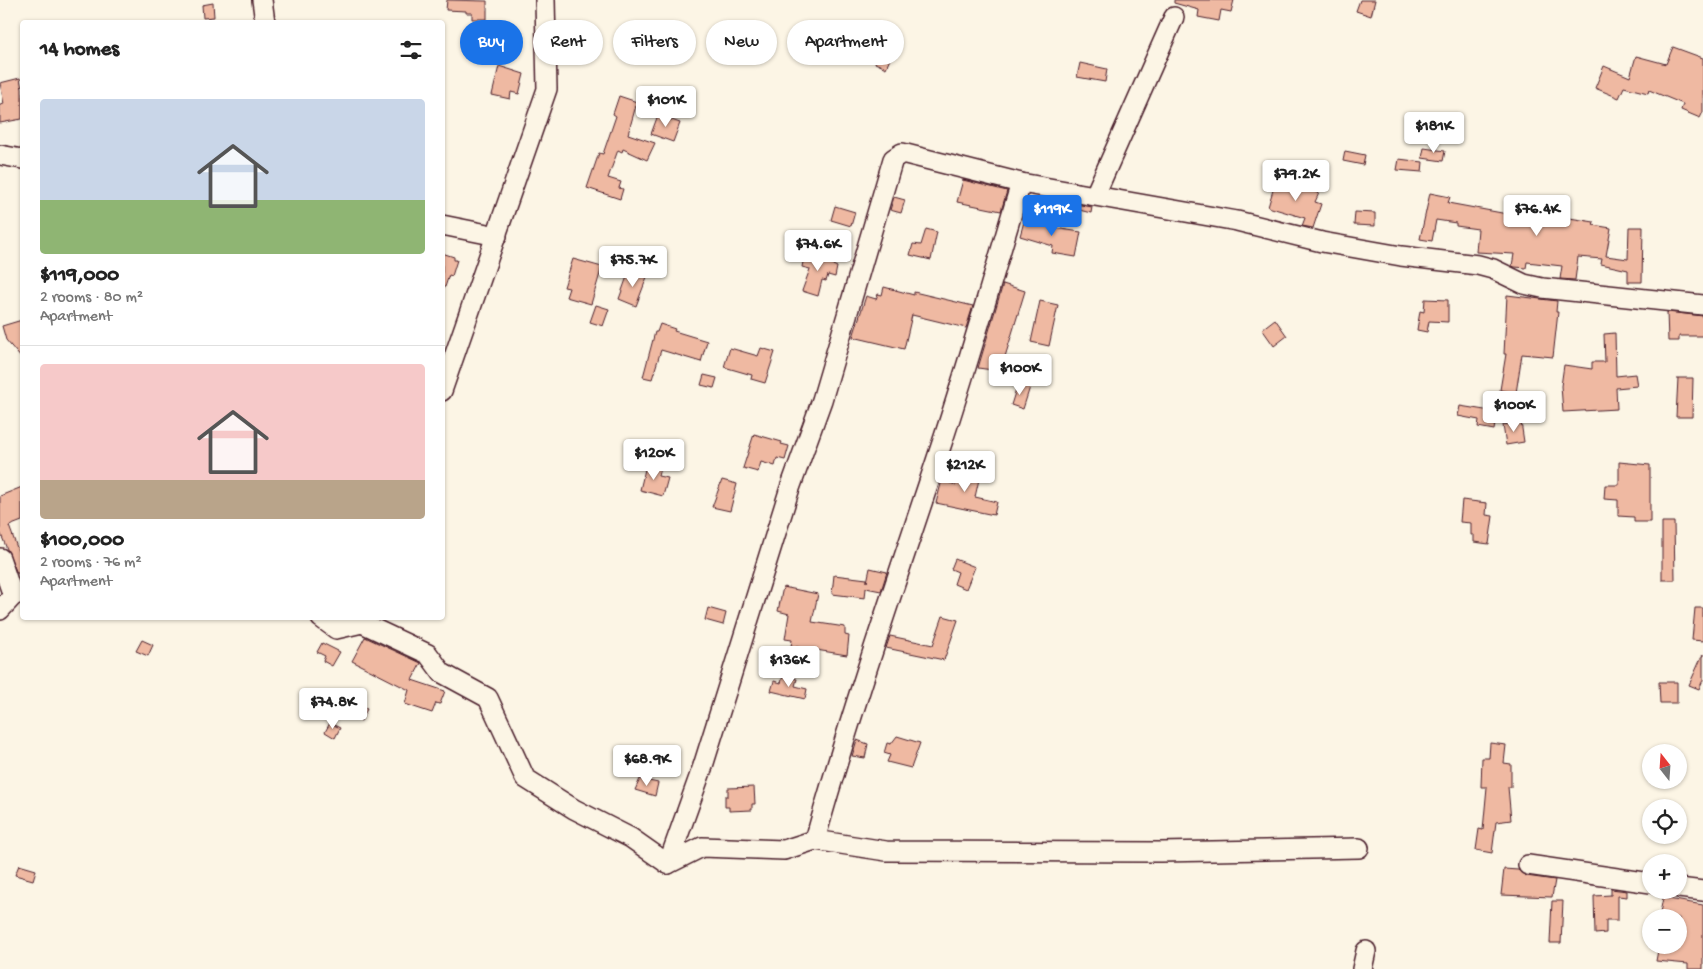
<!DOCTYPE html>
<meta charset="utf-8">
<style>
body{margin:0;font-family:"Gochi Hand",sans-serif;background:#f2f2f2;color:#222;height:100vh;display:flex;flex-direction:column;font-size:19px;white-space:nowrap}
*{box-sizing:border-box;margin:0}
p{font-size:16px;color:#767676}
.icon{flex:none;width:28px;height:28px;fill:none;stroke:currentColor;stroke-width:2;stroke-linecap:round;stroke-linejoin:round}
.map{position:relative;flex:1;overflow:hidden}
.sheet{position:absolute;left:20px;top:20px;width:425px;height:600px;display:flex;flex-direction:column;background:#fff;border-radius:5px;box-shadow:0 1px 4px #0004}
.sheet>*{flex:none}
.top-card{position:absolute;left:460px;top:20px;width:475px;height:45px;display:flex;gap:10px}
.needle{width:32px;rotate:343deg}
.buttons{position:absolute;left:1642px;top:744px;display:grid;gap:10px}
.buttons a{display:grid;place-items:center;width:45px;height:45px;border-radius:50%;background:#fff;box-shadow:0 1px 4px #0004;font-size:25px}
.price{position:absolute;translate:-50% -42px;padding:0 11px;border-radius:5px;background:#fff;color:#222;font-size:16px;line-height:32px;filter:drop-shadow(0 1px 2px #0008)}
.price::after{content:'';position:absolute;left:50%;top:30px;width:15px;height:11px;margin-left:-8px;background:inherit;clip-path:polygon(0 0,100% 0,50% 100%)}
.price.on{background:#1a73e8;color:#fff}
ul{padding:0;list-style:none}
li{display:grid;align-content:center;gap:10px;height:265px;padding:0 20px}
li+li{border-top:1px solid #e0e0e0}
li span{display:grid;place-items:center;height:155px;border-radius:5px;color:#555}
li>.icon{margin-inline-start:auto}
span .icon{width:90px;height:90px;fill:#fffc;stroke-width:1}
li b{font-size:21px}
h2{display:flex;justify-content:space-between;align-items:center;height:60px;padding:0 20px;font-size:21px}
.chip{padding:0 18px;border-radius:22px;background:#fff;box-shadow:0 1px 4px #0004;font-size:18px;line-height:45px}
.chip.on{background:#1a73e8;color:#fff}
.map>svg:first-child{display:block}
.building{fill:#efb9a2;stroke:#4a1f2b}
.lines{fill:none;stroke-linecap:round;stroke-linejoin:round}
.minor-casing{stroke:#4a1f2b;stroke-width:22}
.minor{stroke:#fcf5e5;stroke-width:19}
</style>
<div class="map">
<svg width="1703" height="969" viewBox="0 0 1703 969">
<rect width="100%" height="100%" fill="#fcf5e5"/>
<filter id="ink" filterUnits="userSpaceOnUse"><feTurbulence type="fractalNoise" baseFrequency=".02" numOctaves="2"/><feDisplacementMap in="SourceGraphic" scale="10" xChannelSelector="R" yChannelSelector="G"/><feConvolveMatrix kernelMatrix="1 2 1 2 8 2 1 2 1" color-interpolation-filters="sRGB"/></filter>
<g filter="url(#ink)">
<g class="building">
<path d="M447,0L487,1V19H472V13H466V11L446,10Z"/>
<path d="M1174,0H1234L1231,12L1221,10L1219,21L1198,17L1199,10L1174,3Z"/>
<path d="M1360,0H1375L1371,16L1356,11Z"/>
<path d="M213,3L214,17L203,18L202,5Z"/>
<path d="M1673,47L1703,58V112L1700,118L1681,110L1683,104L1649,90L1648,93L1624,87L1619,98L1595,88L1604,66L1630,77L1636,56L1666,64Z"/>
<path d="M879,53L891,57L886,68L875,63Z"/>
<path d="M1080,63L1107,69L1105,82L1077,77Z"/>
<path d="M499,66L524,74L519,94L511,92L510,99L492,95Z"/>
<path d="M20,78L22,89V119L0,123V105L4,104L0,83Z"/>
<path d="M619,96L637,102L628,134L655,143L647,160L623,149L622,152L618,150L608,178L621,182L619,188L623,189L620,199L587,188L599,153L603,154L616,116L613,114Z"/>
<path d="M658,115L680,123L673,142L651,134Z"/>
<path d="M1424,148L1445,151L1443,161L1422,158Z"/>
<path d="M1345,151L1365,155L1363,165L1343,161Z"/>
<path d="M1399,159L1423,162L1422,172L1397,170Z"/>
<path d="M963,180L1007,191L1001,211L957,202Z"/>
<path d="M1276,180L1319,193L1315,202L1321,204L1313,228L1302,226L1305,218L1268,207Z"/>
<path d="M1430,193L1450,197L1448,203L1518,216L1519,212L1551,215L1594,222L1593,225L1611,228L1606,256L1628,259L1629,227H1643L1642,282H1628V270L1601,264L1602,259L1578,257L1575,280L1560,279L1562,266L1527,262L1526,268L1515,267L1512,266L1514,254L1476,252L1478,229L1456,226V223L1436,220L1432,241L1420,239Z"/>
<path d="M894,197L905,200L901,213L890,210Z"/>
<path d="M1041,198L1092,207L1091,213L1040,200Z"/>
<path d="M835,206L855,212L851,226L831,220Z"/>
<path d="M1355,212L1375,213V226L1354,225Z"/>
<path d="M1025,218L1054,226V228L1081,232L1076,257L1052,253L1053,246L1020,236Z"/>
<path d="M926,229L937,232L931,260L910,255L913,244L921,245Z"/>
<path d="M815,249L828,253L826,260L834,262L833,265L837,267L835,277L828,275L826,281L822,280L818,296L802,291L810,269L802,267L804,257L812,259Z"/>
<path d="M442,253L454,257V260H457L452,276L449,275L445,287H442Z"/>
<path d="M573,259L602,267L591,304L566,297L569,288L564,287Z"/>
<path d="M629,271L647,277L636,306L619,299Z"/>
<path d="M1003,284L1025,291L1004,360L1010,361L1007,372L978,368Z"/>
<path d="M884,287L914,295V292L973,306L966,328L912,315L904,349L853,337L866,296L876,299L878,294L882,295Z"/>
<path d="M1507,295L1557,301L1556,312H1558L1553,357L1522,354L1516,393L1500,390L1506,354H1504Z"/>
<path d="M1425,299L1448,300V322L1429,321L1427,332L1417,330L1420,311L1424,312Z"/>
<path d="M1040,301L1058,305L1049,346L1031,342Z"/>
<path d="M596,305L609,309L603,326L590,322Z"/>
<path d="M1667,312L1703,316V336H1679V341H1668Z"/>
<path d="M1275,319L1287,336L1274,346L1262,329Z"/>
<path d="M22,320V359L6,340L2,326Z"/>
<path d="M660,324L675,329L674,331L707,341L701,362L661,350L652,379L643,377L655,332H657Z"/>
<path d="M1615,333L1616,376L1635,374L1637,386L1616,388L1617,409L1563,412L1561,386L1564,365L1592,369V362H1605L1604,334Z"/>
<path d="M730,348L758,356L761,348L775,352L765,383L751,379L752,375L724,367Z"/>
<path d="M704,375L717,378L714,388L701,385Z"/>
<path d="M1678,378H1693L1692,417H1676Z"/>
<path d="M1018,383L1030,387L1023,409L1011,405Z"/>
<path d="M1460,406L1497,412L1494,430L1478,427L1479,420L1458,416Z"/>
<path d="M1521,422L1524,442L1506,445L1503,425Z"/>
<path d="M754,434L782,442L781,444L789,446L785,460L777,458L775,466L761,462L758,472L743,468Z"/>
<path d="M1619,462L1650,465V522H1634V517L1618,516V500L1604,499L1605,485H1619Z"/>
<path d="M646,465L660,468L658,476L668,478L663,496L640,490Z"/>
<path d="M965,465L978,468L977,474L980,475L975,497L997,502L994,515L936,503L942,480L956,485L959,470L964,471Z"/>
<path d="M722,480L737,484L730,511L712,507Z"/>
<path d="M22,487V521L9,526L22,561V579L16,571L0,532V496Z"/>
<path d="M1462,500L1487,503L1486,515L1493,516L1489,544L1474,542V535H1471V523L1460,522Z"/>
<path d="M1662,522H1674L1675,580H1662Z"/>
<path d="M955,559L975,567L966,589L954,584L958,572L951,569Z"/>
<path d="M870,568L887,572L881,591L866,588L865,598L832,594L834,575L867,579V582Z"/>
<path d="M783,587L818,594L812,622L845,627V635L849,636L847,655L791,646L792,640L785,639L789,614L778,611Z"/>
<path d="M708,608L726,613L723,625L705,620Z"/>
<path d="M1695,608H1703V641L1692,640Z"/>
<path d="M943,616L958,620L944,660L886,648L890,636L933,645Z"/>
<path d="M365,637L421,663L412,680L445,691L440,704L436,703L432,713L405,704L409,690L352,661Z"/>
<path d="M142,640L153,645L148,656L136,651Z"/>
<path d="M322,643L340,652L332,666L323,661L325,656L317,652Z"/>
<path d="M1703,654V680L1699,689L1689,685Z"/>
<path d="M783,676L797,679L795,686L807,689L805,699L771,691L774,681L781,683Z"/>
<path d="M1659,682H1677V703H1660Z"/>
<path d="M344,698L367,709L361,721L339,709Z"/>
<path d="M330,723L340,728L335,738L325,732Z"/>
<path d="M897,736L920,743L911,768L887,762L890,755L884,753L887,743L891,744Z"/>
<path d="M857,740L868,744L865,758L852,756Z"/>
<path d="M1490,743L1506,745L1504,763L1511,764V787H1508L1511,820L1496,822L1492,853L1476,850L1479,829L1483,830L1487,787H1481L1482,758H1489Z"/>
<path d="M640,779L658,783L655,796L635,790Z"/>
<path d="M754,787L755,804H752V810L729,811V807H725V796H728V788Z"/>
<path d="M19,865L36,870L33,880L15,875Z"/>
<path d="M1504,869L1518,870L1526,876L1555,880L1552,897L1501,895Z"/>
<path d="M1611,889L1627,891V897L1618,896V920H1606V933L1595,934L1594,896L1611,895Z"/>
<path d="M1663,898L1703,905V969H1688V964L1656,961L1659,945H1679V918H1659Z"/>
<path d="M1552,901H1563L1561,943H1550Z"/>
</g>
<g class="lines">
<defs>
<g id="minor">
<path d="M262,0L265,22"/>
<path d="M0,155L22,159"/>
<path d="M1095,195L1174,17"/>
<path d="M442,225L497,236"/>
<path d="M442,391L547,89L545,0"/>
<path d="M0,558L13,596"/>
<path d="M0,610L13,596L22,592"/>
<path d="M321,618L336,629L362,623L365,618"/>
<path d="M362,623L428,654L442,673L488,698L525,778L574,809L631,838L668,864L702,847L784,850L815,840L886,851L1161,852L1359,848"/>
<path d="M815,840C853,705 899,573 943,440C971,355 995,269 1021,183"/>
<path d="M668,864L703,766L789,491L822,400L893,159L902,153L1021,183L1237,221L1322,242L1401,256L1478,265L1493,269L1524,284L1542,288L1703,305"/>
<path d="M1528,865L1651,883"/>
<path d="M1679,888L1703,891"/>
<path d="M1362,969L1366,951"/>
</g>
</defs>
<use href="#minor" class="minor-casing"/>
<use href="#minor" class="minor"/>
</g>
</g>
</svg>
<div class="buttons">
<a><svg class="needle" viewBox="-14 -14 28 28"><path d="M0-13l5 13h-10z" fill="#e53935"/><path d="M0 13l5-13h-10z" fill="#767676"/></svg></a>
<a><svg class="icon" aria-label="locate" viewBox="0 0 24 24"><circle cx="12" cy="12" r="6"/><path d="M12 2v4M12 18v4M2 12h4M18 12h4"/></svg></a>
<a>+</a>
<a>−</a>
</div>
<b class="price" style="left:666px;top:128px">$101K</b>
<b class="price" style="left:1434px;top:154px">$181K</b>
<b class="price" style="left:1296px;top:202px">$79.2K</b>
<b class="price on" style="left:1052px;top:237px">$119K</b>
<b class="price" style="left:1537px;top:237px">$76.4K</b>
<b class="price" style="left:818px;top:272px">$74.6K</b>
<b class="price" style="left:633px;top:288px">$75.7K</b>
<b class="price" style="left:1020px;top:396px">$100K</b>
<b class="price" style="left:1514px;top:433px">$100K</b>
<b class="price" style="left:654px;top:481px">$120K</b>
<b class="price" style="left:965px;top:493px">$212K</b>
<b class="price" style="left:789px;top:688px">$136K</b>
<b class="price" style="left:333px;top:730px">$74.8K</b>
<b class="price" style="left:647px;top:787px">$68.9K</b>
<div class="top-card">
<a class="chip on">Buy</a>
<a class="chip">Rent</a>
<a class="chip">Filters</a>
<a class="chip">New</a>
<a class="chip">Apartment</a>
</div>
<section class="sheet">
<h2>14 homes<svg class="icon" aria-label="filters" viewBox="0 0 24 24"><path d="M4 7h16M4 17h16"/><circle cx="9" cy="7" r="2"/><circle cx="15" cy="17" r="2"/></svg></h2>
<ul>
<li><span style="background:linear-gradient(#c9d6e8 65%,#8fb573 0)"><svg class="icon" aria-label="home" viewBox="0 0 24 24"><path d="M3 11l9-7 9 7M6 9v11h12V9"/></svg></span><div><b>$119,000</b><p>2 rooms · 80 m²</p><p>Apartment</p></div></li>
<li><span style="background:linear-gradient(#f6c9c9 75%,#b9a48a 0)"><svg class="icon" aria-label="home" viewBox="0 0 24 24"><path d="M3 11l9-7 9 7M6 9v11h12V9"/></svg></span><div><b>$100,000</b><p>2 rooms · 76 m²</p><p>Apartment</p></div></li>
</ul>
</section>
</div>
